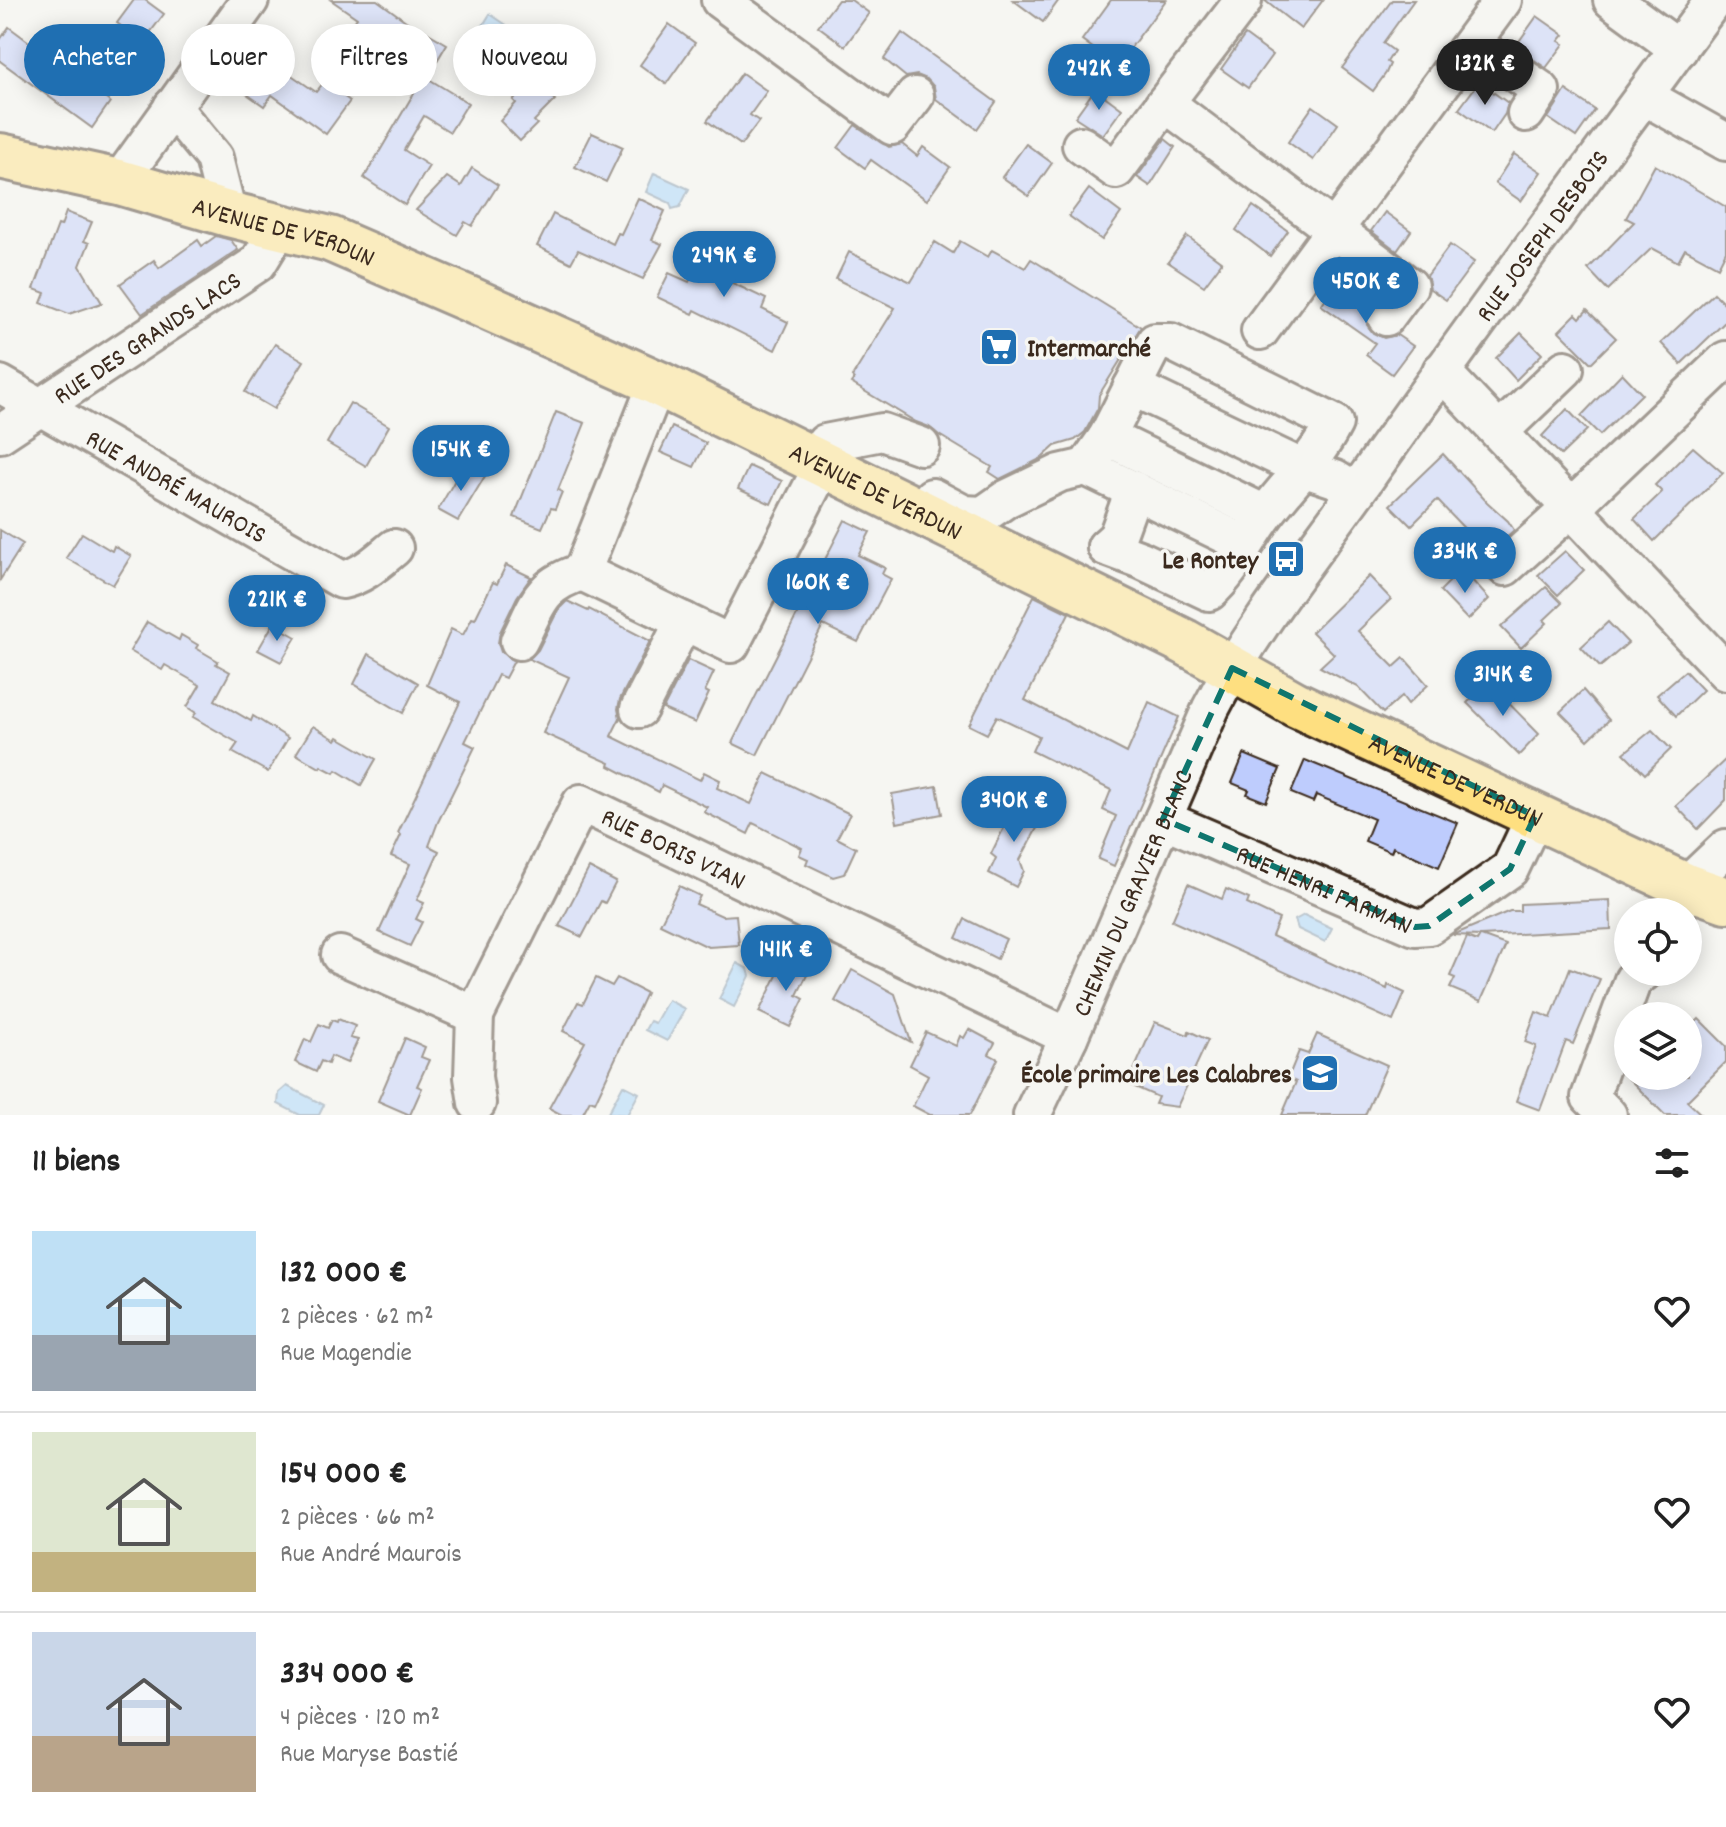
<!DOCTYPE html>
<html lang="fr">
<meta charset="utf-8">
<style>
body{margin:0;font-family:Dekko,sans-serif;background:#f2f2f2;color:#222;height:100vh;display:flex;flex-direction:column;font-size:30px;white-space:nowrap}
*{box-sizing:border-box;margin:0}
p{font-size:26px;color:#767676}
.icon{flex:none;width:44px;height:44px;fill:none;stroke:currentColor;stroke-width:2;stroke-linecap:round;stroke-linejoin:round}
.map{position:relative;height:1115px;overflow:hidden}
.side{display:flex;flex-direction:column;background:#fff;flex:1}
.side>*{flex:none}
.hud{position:absolute;left:24px;top:24px;width:800px;height:72px;display:flex;gap:16px}
.buttons{position:absolute;left:1614px;top:898px;display:grid;gap:16px}
.buttons a{display:grid;place-items:center;width:88px;height:88px;border-radius:50%;background:#fff;box-shadow:0 4px 20px #0003;font-size:40px}
.price{position:absolute;translate:-50% -68px;padding:0 18px;border-radius:28px;background:#1f6fb2;color:#fff;font-size:26px;line-height:52px;filter:drop-shadow(0 2px 4px #0008)}
.price::after{content:'';position:absolute;left:50%;top:48px;width:24px;height:18px;margin-left:-12px;background:inherit;clip-path:polygon(0 0,100% 0,50% 100%)}
.price.selected{background:#222;color:#fff}
ul{padding:0;list-style:none}
li{display:flex;align-items:center;gap:24px;height:200px;padding:0 32px}
li+li{border-top:2px solid #e0e0e0}
li span{display:grid;place-items:center;flex:none;width:224px;height:160px;border-radius:0px;color:#555}
li>.icon{margin-inline-start:auto}
span .icon{width:96px;height:96px;fill:#fffc;stroke-width:1}
li b{font-size:34px}
h2{display:flex;justify-content:space-between;align-items:center;height:96px;padding:0 32px;font-size:34px}
.pill{padding:0 28px;border-radius:36px;background:#fff;box-shadow:0 4px 20px #0003;font-size:28px;line-height:72px}
.pill.selected{background:#1f6fb2;color:#fff}
.map>svg:first-child{display:block}
.water{fill:#a0d2fd;stroke:#788fa4;stroke-width:2}
.building{fill:#beccfd;stroke:#3b2a1e;stroke-width:2}
.lines{fill:none;stroke-linecap:round;stroke-linejoin:round}
.minor-casing{stroke:#3b2a1e;stroke-width:42}
.major-casing{stroke:#3b2a1e;stroke-width:50}
.minor{stroke:#f6f6f2;stroke-width:36}
.major{stroke:#fedf80;stroke-width:44}
.marked{fill:none;stroke:#0f766e;stroke-width:6;stroke-dasharray:16 10;stroke-linejoin:round}
.labels{text-anchor:middle;stroke-width:7;stroke-linejoin:round;paint-order:stroke}
.street-label{font-size:26px;fill:#3b2a1e;stroke:#f6f6f2}
.poi-label{font-size:26px;font-weight:bold;fill:#3b2a1e;stroke:#f6f6f2;text-anchor:end}
</style>
<div class="map">
<svg width="1726" height="1115" viewBox="0 0 1726 1115">
<rect width="100%" height="100%" fill="#f6f6f2"/>
<filter id="ink" filterUnits="userSpaceOnUse"><feTurbulence type="fractalNoise" baseFrequency=".0125" numOctaves="2"/><feDisplacementMap in="SourceGraphic" scale="16" xChannelSelector="R" yChannelSelector="G"/><feConvolveMatrix kernelMatrix="1 2 1 2 8 2 1 2 1" color-interpolation-filters="sRGB"/></filter>
<g filter="url(#ink)">
<g class="water">
<path d="M490,14L508,26L486,62L482,60L474,62L471,54L467,51Z"/>
<path d="M654,173L689,189L680,207L672,209L670,203L646,192Z"/>
<path d="M1304,915L1332,928L1325,942L1298,929L1295,920Z"/>
<path d="M737,963L748,969L750,976L734,1007L719,999Z"/>
<path d="M668,1000L685,1009L667,1041L645,1030L650,1021L655,1023Z"/>
<path d="M623,1085L639,1093L627,1115L608,1113Z"/>
<path d="M287,1086L324,1105L319,1115H300L278,1104L279,1093Z"/>
</g>
<g class="building">
<path d="M134,0H145L164,14L143,42L117,23Z"/>
<path d="M331,0H377L421,32L423,30L447,44L432,69L383,38L375,49L348,30L357,18Z"/>
<path d="M838,0H851L869,13L845,46L818,26Z"/>
<path d="M1013,0H1059L1043,22Z"/>
<path d="M1111,0H1166L1117,66L1082,40Z"/>
<path d="M1264,0H1323L1301,29Z"/>
<path d="M1392,0H1414L1383,43L1394,51L1387,62L1390,64L1386,73L1373,91L1342,68Z"/>
<path d="M1537,16L1564,35L1559,41L1564,44L1546,68L1515,47Z"/>
<path d="M669,24L695,43L666,84L640,65Z"/>
<path d="M9,27L110,102L92,128L0,61V40Z"/>
<path d="M902,33L996,102L977,129L936,99L934,87L927,79L917,75L906,77L884,59Z"/>
<path d="M1245,35L1272,55L1248,88L1221,69Z"/>
<path d="M261,54L316,92L324,82L350,101L326,134L272,95L264,106L237,87Z"/>
<path d="M742,73L767,91L750,115L759,121L741,145L707,121Z"/>
<path d="M424,76L468,103L450,132L424,116L404,150L429,166L405,205L364,178Z"/>
<path d="M533,79L555,100L534,121L537,124L520,141L500,121L516,103L513,100Z"/>
<path d="M1479,82L1508,103L1505,114L1492,133L1459,109Z"/>
<path d="M1095,89L1122,109L1103,135L1075,117Z"/>
<path d="M1566,90L1595,110L1576,137L1548,118Z"/>
<path d="M1313,106L1338,124L1313,160L1288,142Z"/>
<path d="M855,125L889,147L902,144L917,156L923,147L950,167L927,200L871,160L865,168L838,148Z"/>
<path d="M592,133L623,147L606,182L575,167Z"/>
<path d="M1165,139L1175,147L1150,186L1137,177Z"/>
<path d="M1026,144L1052,163L1029,196L1002,177Z"/>
<path d="M1514,154L1541,172L1521,201L1495,183Z"/>
<path d="M1655,165L1726,207V251L1718,267L1685,249L1678,262L1652,248L1608,290L1588,269L1634,222L1626,218Z"/>
<path d="M472,168L498,185L472,226L465,222L457,235L416,210L447,177L461,186Z"/>
<path d="M1089,189L1121,213L1102,240L1069,216Z"/>
<path d="M638,198L665,211L652,240L662,244L643,279L578,250L571,263L537,246L553,214L613,244L618,233L621,234Z"/>
<path d="M1253,206L1288,231L1270,256L1236,230Z"/>
<path d="M66,212L92,222L84,241L89,243L80,266L102,303L69,314L41,303L45,293L34,289L58,225L61,226Z"/>
<path d="M1385,212L1411,231L1397,251L1371,231Z"/>
<path d="M216,236L231,240L238,250L142,314L120,284L154,260L159,268L198,240L202,246Z"/>
<path d="M1187,236L1222,262L1204,286L1168,262Z"/>
<path d="M960,241L988,257L992,250L1025,268L1031,259L1141,327L1099,395L1098,408L1085,432L1075,440L1055,446L1042,458L1000,479L989,472L992,467L939,435L929,427L916,422L851,383L854,379L852,377L895,308L836,279L849,252L911,282L935,242L953,253Z"/>
<path d="M711,243L737,256L726,280L766,299L762,309L788,322L775,350L695,310L693,314L657,297L669,273L689,282L693,274L696,275Z"/>
<path d="M1450,245L1474,262L1446,300L1430,289L1427,276Z"/>
<path d="M1342,277L1368,296L1360,308L1366,312L1367,325L1373,333L1384,338L1397,335L1413,346L1392,374L1366,355L1375,343L1321,305Z"/>
<path d="M1714,293L1726,305V321L1681,364L1661,343Z"/>
<path d="M1587,310L1616,338L1591,363L1559,331L1576,314L1580,318Z"/>
<path d="M1521,333L1542,354L1516,380L1496,358Z"/>
<path d="M275,344L304,361L274,409L245,392Z"/>
<path d="M1622,373L1642,394L1600,435L1581,416Z"/>
<path d="M350,403L389,426L366,466L327,443Z"/>
<path d="M1567,409L1587,430L1561,455L1542,436Z"/>
<path d="M556,412L585,423L558,490L562,492L555,509L551,508L542,528L514,517Z"/>
<path d="M672,427L706,443L694,467L660,452Z"/>
<path d="M1693,447L1723,473L1654,541L1634,519L1662,492L1655,485Z"/>
<path d="M1443,454L1487,502L1508,521L1514,530L1499,544L1491,534L1480,545L1437,500L1411,526L1390,505Z"/>
<path d="M464,464L485,476L458,521L438,510Z"/>
<path d="M749,466L782,481L771,504L738,489Z"/>
<path d="M845,520L870,532L858,555L885,568L882,574L891,579L858,642L823,625L757,755L732,743Z"/>
<path d="M0,530L23,544L0,580Z"/>
<path d="M82,533L112,551L114,546L131,556L113,585L66,558Z"/>
<path d="M1565,551L1584,570L1558,595L1538,575Z"/>
<path d="M506,565L531,577L517,597L500,632L498,643L501,652L514,661L505,678L498,675L465,742L475,747L438,822L429,846L439,851L417,900L424,903L416,919L422,922L410,946L379,932L410,864L391,856L401,835L398,833L460,702L427,685L451,629L463,635L472,618L475,619L493,582L497,584Z"/>
<path d="M1462,569L1489,599L1468,620L1440,591Z"/>
<path d="M1369,576L1391,599L1358,631L1394,667L1404,658L1428,685L1408,704L1402,696L1383,713L1358,687L1320,667L1334,654L1312,632Z"/>
<path d="M1546,587L1562,603L1544,620L1547,623L1521,648L1501,627Z"/>
<path d="M1034,596L1069,613L1025,700L1127,753L1149,702L1179,717L1114,866L1098,859L1116,816L1103,810L1111,790L1032,751L1039,736L997,716L987,734L969,725Z"/>
<path d="M567,601L588,611L589,609L650,641L620,699L618,709L620,718L611,736L700,780L704,772L720,780L717,788L751,804L766,773L850,814L837,838L856,848L844,874L833,877L806,864L808,859L799,855L802,848L753,823L748,834L704,812L707,807L662,785L659,792L609,766L610,763L543,733L569,677L529,659L538,650L558,610Z"/>
<path d="M147,622L179,640L181,635L198,645L196,648L218,661L216,664L230,672L215,700L251,721L253,716L288,738L268,772L232,752L238,743L193,717L196,713L187,707L200,685L165,665L162,670L130,651Z"/>
<path d="M1608,622L1628,643L1600,667L1581,647Z"/>
<path d="M273,624L296,637L281,662L258,650Z"/>
<path d="M369,654L418,683L403,713L354,684Z"/>
<path d="M688,660L714,672L705,691L709,693L695,723L663,709Z"/>
<path d="M1685,671L1703,690L1676,716L1657,695Z"/>
<path d="M1488,682L1539,734L1519,755L1467,703Z"/>
<path d="M1583,690L1609,720L1588,740L1560,712Z"/>
<path d="M313,726L336,740L338,737L376,759L361,785L336,770L334,773L321,766L320,768L296,754Z"/>
<path d="M1652,730L1671,749L1645,774L1624,753Z"/>
<path d="M1244,754L1280,769L1266,802L1251,796L1247,794L1249,790L1232,783Z"/>
<path d="M1726,759V800L1698,829L1676,806Z"/>
<path d="M1305,760L1458,823L1439,867L1393,847L1391,852L1365,841L1374,819L1316,795L1313,802L1291,793Z"/>
<path d="M937,786L942,814L897,823L892,794Z"/>
<path d="M1016,803L1043,817L1020,860L1024,871L1016,887L989,873L996,858L991,854Z"/>
<path d="M589,868L616,882L605,903L601,901L582,937L559,926Z"/>
<path d="M1188,884L1222,899L1226,889L1249,899L1247,904L1279,919L1272,936L1387,989L1388,985L1405,993L1393,1021L1172,921Z"/>
<path d="M679,886L700,896L696,904L722,916L736,915L739,945L708,947L660,924Z"/>
<path d="M1610,900L1611,929L1481,936L1506,945L1481,1001L1450,988L1455,978L1450,976L1467,937L1477,941L1480,936L1453,935L1510,911H1520V904Z"/>
<path d="M965,919L1006,939L997,959L956,938Z"/>
<path d="M786,957L810,969L797,995L804,999L790,1027L759,1012Z"/>
<path d="M1570,968L1600,979L1573,1044L1566,1041L1540,1110L1516,1101L1536,1046L1525,1042L1536,1012L1551,1018Z"/>
<path d="M852,970L895,994L911,1042L835,1001Z"/>
<path d="M596,978L612,986L617,978L646,993L595,1102L590,1100L582,1115H562L549,1108L585,1042L563,1031L578,1002L583,1004Z"/>
<path d="M338,1019L355,1026L350,1038L358,1040L347,1063L331,1056L328,1064L321,1061L316,1072L295,1062L305,1039L311,1042L319,1024L328,1028L332,1020L337,1022Z"/>
<path d="M1699,1019L1726,1046V1062L1687,1101L1702,1115H1665L1626,1076H1688V1030Z"/>
<path d="M1155,1022L1188,1035L1189,1031L1208,1040L1177,1107L1155,1104L1158,1097L1128,1084Z"/>
<path d="M969,1029L995,1043L989,1054L998,1059L970,1115H930L913,1106L928,1075L910,1065L926,1032L956,1046L960,1036L964,1038Z"/>
<path d="M1317,1034L1387,1065L1365,1115H1282L1296,1082L1288,1078L1299,1051L1308,1054Z"/>
<path d="M405,1038L425,1047L421,1057L429,1060L417,1086L422,1088L410,1115L378,1101Z"/>
</g>
<g class="lines">
<defs>
<g id="minor">
<path d="M720,0L892,126L915,96"/>
<path d="M1612,0L1679,49"/>
<path d="M1243,1L1165,103L1409,286L1386,317"/>
<path d="M1472,43L1541,90L1526,113"/>
<path d="M1644,96L1726,142"/>
<path d="M172,107L214,158L228,214"/>
<path d="M1081,145L1116,170L1165,103"/>
<path d="M119,182L250,0"/>
<path d="M1260,331L1503,0"/>
<path d="M1441,371L1726,672"/>
<path id="s1" d="M0,384L342,580C363,576 378,561 394,548"/>
<path d="M1132,387L1302,468L1335,479L1356,492"/>
<path d="M680,390L657,383L582,572L731,644L823,465"/>
<path d="M1499,432L1565,369"/>
<path id="s2" d="M0,434L258,263L280,227"/>
<path d="M1107,437L1265,514"/>
<path d="M825,443L882,432L921,446"/>
<path d="M1086,467L1107,437L1155,342H1171L1334,423C1317,457 1290,482 1267,512C1247,538 1234,570 1209,592L1141,560L1106,547"/>
<path d="M932,497L964,514L983,515L1006,499L1060,473L1086,467L1245,544"/>
<path d="M1106,547L1117,537L1134,490"/>
<path d="M1505,567L1571,508L1726,360"/>
<path d="M519,641C538,604 539,585 582,572"/>
<path d="M639,709L684,621"/>
<path id="s3" d="M1163,819L1415,927L1429,926L1510,869L1535,816"/>
<path d="M1676,912L1686,886L1726,848"/>
<path id="s4" d="M340,955L475,1015L581,803L1069,1037"/>
<path d="M475,1015L473,1077L477,1103"/>
<path id="s5" d="M1032,1115L1069,1037L1211,708C1253,626 1311,556 1364,481C1478,319 1597,160 1714,0"/>
<path d="M1608,1115L1590,1097L1633,980L1644,972"/>
</g>
<g id="major">
<path id="s6" d="M0,156L119,182L228,214L330,239L471,300L657,383L1185,642L1295,704L1686,886L1726,900"/>
</g>
</defs>
<use href="#minor" class="minor-casing"/>
<use href="#major" class="major-casing"/>
<use href="#minor" class="minor"/>
<use href="#major" class="major"/>
</g>
</g>
<path d="M0 0H1726V1115H0ZM1232,668L1535,816L1510,869L1429,926L1415,927L1163,819Z" fill="#f6f6f2" fill-opacity=".55" fill-rule="evenodd"/>
<path class="marked" d="M1232,668L1535,816L1510,869L1429,926L1415,927L1163,819Z"/>
<defs>
<symbol id="supermarket-square" viewBox="-11 -11 22 22"><rect x="-9" y="-9" width="18" height="18" rx="4" fill="#1f6fb2" stroke="#f6f6f2"/><path d="M-6-5.5h2.5l.6 2H6L4.5 2H-2.5L-4.4-4H-6ZM-1.5 3.2a1.3 1.3 0 1 0 .1 0ZM3 3.2a1.3 1.3 0 1 0 .1 0Z" fill="#fff"/></symbol>
<symbol id="bus-square" viewBox="-11 -11 22 22"><rect x="-9" y="-9" width="18" height="18" rx="4" fill="#1f6fb2" stroke="#f6f6f2"/><path d="M-5-6H5V4H4V6H2V4H-2V6H-4V4H-5ZM-3.5-4V0h7V-4ZM-3.5 1.2v1.5H-2V1.2ZM2 1.2v1.5H3.5V1.2Z" fill="#fff"/></symbol>
<symbol id="school-square" viewBox="-11 -11 22 22"><rect x="-9" y="-9" width="18" height="18" rx="4" fill="#1f6fb2" stroke="#f6f6f2"/><path d="M0-5L7-2L0 1L-7-2ZM-4 1L0 2.5L4 1V4Q0 6-4 4Z" fill="#fff"/></symbol>
</defs>
<g fill-rule="evenodd">
<use href="#supermarket-square" x="977" y="325" width="44" height="44"/>
<use href="#bus-square" x="1264" y="537" width="44" height="44"/>
<use href="#school-square" x="1298" y="1051" width="44" height="44"/>
</g>
<g class="labels">
<g class="street-label">
<text dy="9" stroke="none"><textPath href="#s6" startOffset="294">AVENUE DE VERDUN</textPath></text>
<text dy="9" stroke="none"><textPath href="#s5" startOffset="1022">RUE JOSEPH DESBOIS</textPath></text>
<text dy="9" stroke="none"><textPath href="#s2" startOffset="176">RUE DES GRANDS LACS</textPath></text>
<text dy="9" stroke="none"><textPath href="#s1" startOffset="204">RUE ANDRÉ MAUROIS</textPath></text>
<text dy="9" stroke="none"><textPath href="#s6" startOffset="942">AVENUE DE VERDUN</textPath></text>
<text dy="9" stroke="none"><textPath href="#s6" startOffset="1590">AVENUE DE VERDUN</textPath></text>
<text dy="9" stroke="none"><textPath href="#s4" startOffset="488">RUE BORIS VIAN</textPath></text>
<text dy="9" stroke="none"><textPath href="#s3" startOffset="176">RUE HENRI FARMAN</textPath></text>
<text dy="9" stroke="none"><textPath href="#s5" startOffset="244">CHEMIN DU GRAVIER BLANC</textPath></text>
</g>
<g class="poi-label">
<text x="1027" y="356" text-anchor="start">Intermarché</text>
<text x="1258" y="568">Le Rontey</text>
<text x="1292" y="1082">École primaire Les Calabres</text>
</g>
</g>
</svg>
<div class="buttons">
<a><svg class="icon" aria-label="locate" viewBox="0 0 24 24"><circle cx="12" cy="12" r="6"/><path d="M12 2v4M12 18v4M2 12h4M18 12h4"/></svg></a>
<a><svg class="icon" aria-label="layers" viewBox="0 0 24 24"><path d="M12 4l9 5-9 5-9-5zM3 14l9 5 9-5"/></svg></a>
</div>
<b class="price selected" style="left:1485px;top:107px">132K €</b>
<b class="price" style="left:1099px;top:112px">242K €</b>
<b class="price" style="left:724px;top:299px">249K €</b>
<b class="price" style="left:1366px;top:325px">450K €</b>
<b class="price" style="left:461px;top:493px">154K €</b>
<b class="price" style="left:1465px;top:595px">334K €</b>
<b class="price" style="left:818px;top:626px">160K €</b>
<b class="price" style="left:277px;top:643px">221K €</b>
<b class="price" style="left:1503px;top:718px">314K €</b>
<b class="price" style="left:1014px;top:844px">340K €</b>
<b class="price" style="left:786px;top:993px">141K €</b>
<div class="hud">
<a class="pill selected">Acheter</a>
<a class="pill">Louer</a>
<a class="pill">Filtres</a>
<a class="pill">Nouveau</a>
</div>
</div>
<section class="side">
<h2>11 biens<svg class="icon" aria-label="filters" viewBox="0 0 24 24"><path d="M4 7h16M4 17h16"/><circle cx="9" cy="7" r="2"/><circle cx="15" cy="17" r="2"/></svg></h2>
<ul>
<li><span style="background:linear-gradient(#bfe0f5 65%,#9aa5b1 0)"><svg class="icon" aria-label="home" viewBox="0 0 24 24"><path d="M3 11l9-7 9 7M6 9v11h12V9"/></svg></span><div><b>132 000 €</b><p>2 pièces · 62 m²</p><p>Rue Magendie</p></div><svg class="icon" aria-label="heart" viewBox="0 0 24 24"><path d="M12 20l-8-8c-3-5 5-10 8-4 3-6 11-1 8 4z"/></svg></li>
<li><span style="background:linear-gradient(#dfe7d0 75%,#c2b280 0)"><svg class="icon" aria-label="home" viewBox="0 0 24 24"><path d="M3 11l9-7 9 7M6 9v11h12V9"/></svg></span><div><b>154 000 €</b><p>2 pièces · 66 m²</p><p>Rue André Maurois</p></div><svg class="icon" aria-label="heart" viewBox="0 0 24 24"><path d="M12 20l-8-8c-3-5 5-10 8-4 3-6 11-1 8 4z"/></svg></li>
<li><span style="background:linear-gradient(#c9d6e8 65%,#b9a48a 0)"><svg class="icon" aria-label="home" viewBox="0 0 24 24"><path d="M3 11l9-7 9 7M6 9v11h12V9"/></svg></span><div><b>334 000 €</b><p>4 pièces · 120 m²</p><p>Rue Maryse Bastié</p></div><svg class="icon" aria-label="heart" viewBox="0 0 24 24"><path d="M12 20l-8-8c-3-5 5-10 8-4 3-6 11-1 8 4z"/></svg></li>
</ul>
</section>
